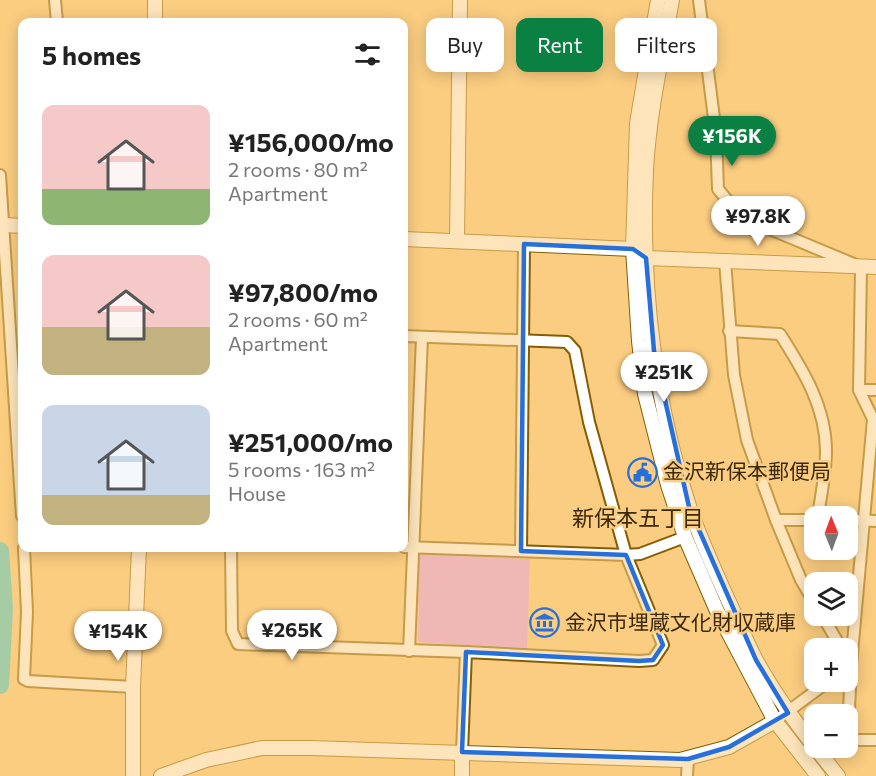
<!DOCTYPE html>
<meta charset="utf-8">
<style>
body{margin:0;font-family:Commissioner,"Noto Sans JP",sans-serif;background:#f2f2f2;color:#222;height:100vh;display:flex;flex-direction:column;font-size:22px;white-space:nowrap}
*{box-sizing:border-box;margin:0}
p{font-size:20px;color:#767676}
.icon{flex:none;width:33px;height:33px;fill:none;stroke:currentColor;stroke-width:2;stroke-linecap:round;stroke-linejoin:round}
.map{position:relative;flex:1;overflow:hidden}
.side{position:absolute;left:18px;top:18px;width:390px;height:534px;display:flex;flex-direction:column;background:#fff;border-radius:12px;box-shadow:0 3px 15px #0003}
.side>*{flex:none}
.top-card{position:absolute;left:426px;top:18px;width:360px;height:54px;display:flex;gap:12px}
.needle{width:39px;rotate:359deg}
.tools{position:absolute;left:804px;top:506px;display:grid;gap:12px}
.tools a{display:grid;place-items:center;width:54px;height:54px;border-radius:12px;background:#fff;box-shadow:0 3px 15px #0003;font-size:30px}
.price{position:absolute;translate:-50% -51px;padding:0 14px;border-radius:21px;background:#fff;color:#222;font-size:20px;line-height:39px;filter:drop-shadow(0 2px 3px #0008)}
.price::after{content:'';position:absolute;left:50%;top:36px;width:18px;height:14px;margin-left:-9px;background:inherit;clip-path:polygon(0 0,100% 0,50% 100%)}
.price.on{background:#0b8043;color:#fff}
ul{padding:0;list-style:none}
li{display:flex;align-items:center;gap:18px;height:150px;padding:0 24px}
li span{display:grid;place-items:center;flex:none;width:168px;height:120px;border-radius:12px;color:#555}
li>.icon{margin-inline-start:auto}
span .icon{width:72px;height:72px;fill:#fffc;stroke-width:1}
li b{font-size:26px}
h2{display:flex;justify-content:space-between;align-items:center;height:72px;padding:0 24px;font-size:26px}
.pill{padding:0 21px;border-radius:12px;background:#fff;box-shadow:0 3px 15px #0003;font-size:21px;line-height:54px}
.pill.on{background:#0b8043;color:#fff}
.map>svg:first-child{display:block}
.green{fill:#e19ef4}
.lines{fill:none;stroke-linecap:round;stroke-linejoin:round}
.river{stroke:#3cc9ce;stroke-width:18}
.minor-casing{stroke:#865d00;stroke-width:14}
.tertiary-casing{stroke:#865d00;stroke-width:16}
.minor{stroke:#fff;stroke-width:10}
.tertiary{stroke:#fff;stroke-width:14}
.marked{fill:none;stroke:#2770dc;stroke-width:4.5;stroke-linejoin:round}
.labels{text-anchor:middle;stroke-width:5;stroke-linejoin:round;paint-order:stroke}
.poi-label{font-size:21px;fill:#3b2909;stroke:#fbcd82;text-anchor:start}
.neighbourhood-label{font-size:22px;fill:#3b2909;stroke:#fbcd82}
</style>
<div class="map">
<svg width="876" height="776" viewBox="0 0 876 776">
<rect width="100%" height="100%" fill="#fbcd82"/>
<path class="green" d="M419,553L530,559L527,649L418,642Z"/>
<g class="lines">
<path class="river" d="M0,551L4,608L0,685"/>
<defs>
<g id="minor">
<path d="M55,0L57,22"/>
<path d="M699,0L716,134L718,189L741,217L861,267L859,390L873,419L851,665"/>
<path d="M0,175L22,516"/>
<path d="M725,261L734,375L747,440L776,520L801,580L814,602"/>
<path d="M729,331L780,334C803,370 826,407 826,451C826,472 821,495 818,516"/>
<path d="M404,336L567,342L575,351L589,422L626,555L640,554L685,537"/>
<path d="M859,390H876"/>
<path d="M776,520H814"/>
<path d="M848,520L876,521"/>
<path d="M404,547L626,555L663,645L653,660L639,661L466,652L462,752"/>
<path d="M24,548L27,612L24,679L28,681L133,687"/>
<path d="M231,548L232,631L238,644L466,652"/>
<path d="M521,551L524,244"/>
<path d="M822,615L841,648"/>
<path d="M409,651L422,337"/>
<path d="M848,668L851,665L848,733"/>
<path d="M775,721L829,681"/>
<path d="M848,740H876"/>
<path d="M687,776L688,759"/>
</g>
<g id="tertiary">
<path d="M658,0L637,123L633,249L639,341L645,394L668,485L685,537L717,611L775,721L818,776"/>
<path d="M672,0C662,56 649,113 646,170C641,283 654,399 689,506C700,539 715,571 729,602C738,621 746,641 756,660C773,691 793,719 814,746"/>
<path d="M155,22V0"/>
<path d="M5,225L22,226"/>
<path d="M404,239L633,249L646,258L876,267"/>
<path d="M457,241L460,0"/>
<path d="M815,747L838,776"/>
<path d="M133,776V687L139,548"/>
<path d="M161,776L206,760L262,748H311L680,760L729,747L775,721"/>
<path d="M462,776V752"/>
</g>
</defs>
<use href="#minor" class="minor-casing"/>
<use href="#tertiary" class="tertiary-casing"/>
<use href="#minor" class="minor"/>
<use href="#tertiary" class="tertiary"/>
</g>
<path d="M0 0H876V776H0ZM524,244L633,249L646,258L654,351L689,507L756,660L788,713L729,747L688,759L462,752L466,652L639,661L653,660L663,645L626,555L521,551Z" fill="#fbcd82" fill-opacity=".55" fill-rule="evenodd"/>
<path class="marked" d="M524,244L633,249L646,258L654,351L689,507L756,660L788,713L729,747L688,759L462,752L466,652L639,661L653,660L663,645L626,555L521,551Z"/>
<defs>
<symbol id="civic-ring" viewBox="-11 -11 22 22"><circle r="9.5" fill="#fbcd82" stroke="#2770dc" stroke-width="1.5"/><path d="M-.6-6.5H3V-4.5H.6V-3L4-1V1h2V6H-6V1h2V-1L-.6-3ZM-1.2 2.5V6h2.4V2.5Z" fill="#2770dc"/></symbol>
<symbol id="museum-ring" viewBox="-11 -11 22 22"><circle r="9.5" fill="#fbcd82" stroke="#2770dc" stroke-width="1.5"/><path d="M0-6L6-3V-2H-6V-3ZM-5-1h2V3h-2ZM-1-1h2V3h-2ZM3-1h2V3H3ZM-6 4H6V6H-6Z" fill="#2770dc"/></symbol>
</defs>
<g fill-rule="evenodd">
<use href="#civic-ring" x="626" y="456" width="33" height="33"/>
<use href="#museum-ring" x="528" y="606" width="33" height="33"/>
</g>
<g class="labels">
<g class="poi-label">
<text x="663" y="479">金沢新保本郵便局</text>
<text x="565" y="630">金沢市埋蔵文化財収蔵庫</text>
</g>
<g class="neighbourhood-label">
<text x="638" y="526">新保本五丁目</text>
</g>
</g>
</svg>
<div class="tools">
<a><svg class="needle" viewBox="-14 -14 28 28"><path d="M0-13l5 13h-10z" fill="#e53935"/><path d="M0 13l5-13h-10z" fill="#767676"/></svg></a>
<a><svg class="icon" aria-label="layers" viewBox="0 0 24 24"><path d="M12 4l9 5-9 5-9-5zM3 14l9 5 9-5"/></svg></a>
<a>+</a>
<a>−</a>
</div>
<b class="price on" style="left:732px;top:167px">¥156K</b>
<b class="price" style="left:758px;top:247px">¥97.8K</b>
<b class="price" style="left:664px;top:403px">¥251K</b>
<b class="price" style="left:292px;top:661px">¥265K</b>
<b class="price" style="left:118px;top:662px">¥154K</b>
<div class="top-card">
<a class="pill">Buy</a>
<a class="pill on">Rent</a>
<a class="pill">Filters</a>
</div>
<section class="side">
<h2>5 homes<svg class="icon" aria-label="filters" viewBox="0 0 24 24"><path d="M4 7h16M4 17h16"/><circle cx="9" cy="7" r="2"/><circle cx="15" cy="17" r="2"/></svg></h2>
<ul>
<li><span style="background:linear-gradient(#f6c9c9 70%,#8fb573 0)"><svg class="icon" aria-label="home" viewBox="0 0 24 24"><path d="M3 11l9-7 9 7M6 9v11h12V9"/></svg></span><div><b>¥156,000/mo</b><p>2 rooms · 80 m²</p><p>Apartment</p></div></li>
<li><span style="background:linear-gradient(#f6c9c9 60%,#c2b280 0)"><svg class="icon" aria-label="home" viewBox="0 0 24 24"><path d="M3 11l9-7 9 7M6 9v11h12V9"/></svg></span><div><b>¥97,800/mo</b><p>2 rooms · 60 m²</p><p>Apartment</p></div></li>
<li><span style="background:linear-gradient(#c9d6e8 75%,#c2b280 0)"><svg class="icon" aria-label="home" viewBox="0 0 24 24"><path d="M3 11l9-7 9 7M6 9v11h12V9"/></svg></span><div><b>¥251,000/mo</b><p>5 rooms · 163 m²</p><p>House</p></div></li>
</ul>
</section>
</div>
